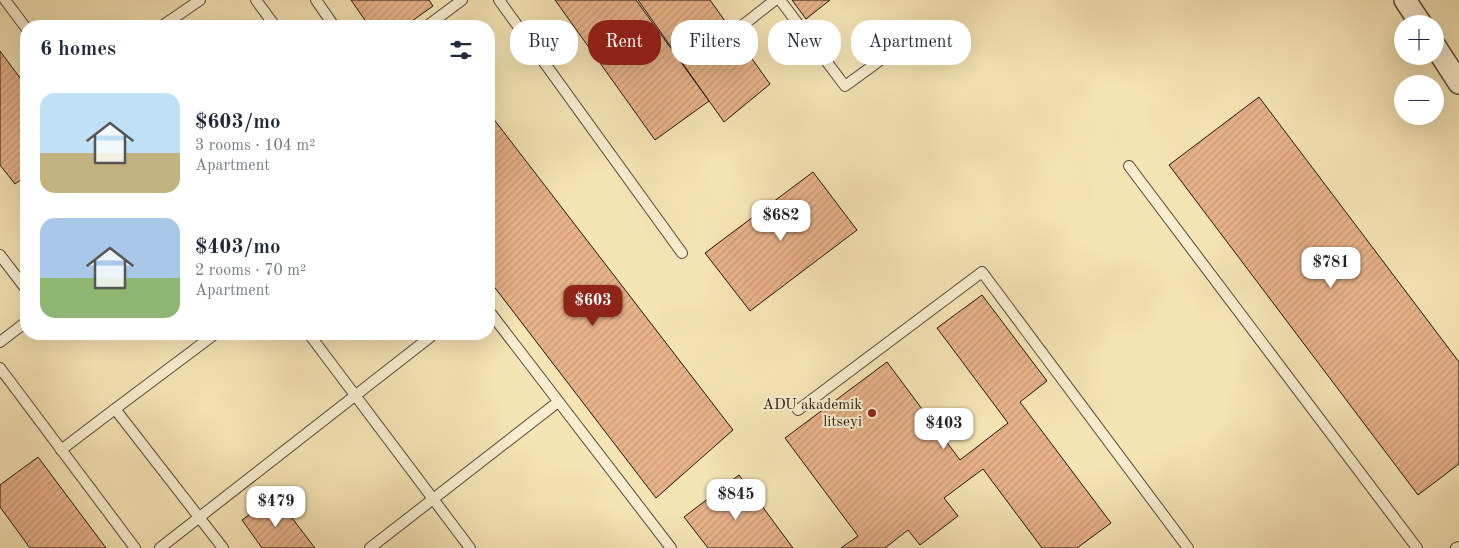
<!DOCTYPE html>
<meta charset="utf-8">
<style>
body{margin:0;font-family:"Old Standard TT",serif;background:#f6f6f7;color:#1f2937;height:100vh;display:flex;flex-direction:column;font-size:19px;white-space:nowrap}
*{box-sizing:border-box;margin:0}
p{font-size:16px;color:#747a83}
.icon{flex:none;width:28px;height:28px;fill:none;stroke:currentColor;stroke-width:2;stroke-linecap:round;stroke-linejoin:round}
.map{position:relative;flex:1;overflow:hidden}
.sheet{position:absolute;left:20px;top:20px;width:475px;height:320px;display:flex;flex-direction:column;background:#fff;border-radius:20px;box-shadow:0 5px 20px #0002}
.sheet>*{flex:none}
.guide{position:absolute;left:510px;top:20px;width:475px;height:45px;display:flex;gap:10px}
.fabs{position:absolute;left:1394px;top:15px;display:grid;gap:10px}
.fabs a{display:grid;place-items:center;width:50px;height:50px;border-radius:50%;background:#fff;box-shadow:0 5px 20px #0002;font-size:25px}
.price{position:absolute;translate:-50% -42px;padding:0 11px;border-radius:10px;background:#fff;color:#222;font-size:16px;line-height:32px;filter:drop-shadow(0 1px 2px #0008)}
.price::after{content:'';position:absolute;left:50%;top:30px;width:15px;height:11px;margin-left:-8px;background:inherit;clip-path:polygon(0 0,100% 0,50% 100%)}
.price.on{background:#8f2418;color:#fff}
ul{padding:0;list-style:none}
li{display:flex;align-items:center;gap:15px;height:125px;padding:0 20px}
li span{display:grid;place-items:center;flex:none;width:140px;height:100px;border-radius:15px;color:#555}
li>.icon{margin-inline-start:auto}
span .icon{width:60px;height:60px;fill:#fffc;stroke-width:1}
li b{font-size:21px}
h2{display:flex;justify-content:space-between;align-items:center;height:60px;padding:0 20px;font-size:21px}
.chip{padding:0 18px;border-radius:20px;background:#fff;box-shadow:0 5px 20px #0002;font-size:18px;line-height:45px}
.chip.on{background:#8f2418;color:#fff}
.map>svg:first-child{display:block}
.building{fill:url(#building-hatch);stroke:#1f150e}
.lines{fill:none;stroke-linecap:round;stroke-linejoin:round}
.service-casing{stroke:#544938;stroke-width:12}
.minor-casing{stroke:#544938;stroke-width:24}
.service{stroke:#f8edce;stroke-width:10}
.minor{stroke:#f8edce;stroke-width:21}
.poi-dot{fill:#8f2418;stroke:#f8edce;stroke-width:2}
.labels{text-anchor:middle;stroke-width:4;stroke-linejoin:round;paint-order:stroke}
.poi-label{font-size:15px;fill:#1f150e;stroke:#f8edce;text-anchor:end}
</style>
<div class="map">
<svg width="1459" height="548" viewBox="0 0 1459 548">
<defs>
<pattern id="building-hatch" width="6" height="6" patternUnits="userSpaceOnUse" patternTransform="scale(1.25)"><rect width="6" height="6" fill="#e9b38a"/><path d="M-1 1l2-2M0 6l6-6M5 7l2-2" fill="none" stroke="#c79976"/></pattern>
</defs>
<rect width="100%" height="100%" fill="#f5e4b4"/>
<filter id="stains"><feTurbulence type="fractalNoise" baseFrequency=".004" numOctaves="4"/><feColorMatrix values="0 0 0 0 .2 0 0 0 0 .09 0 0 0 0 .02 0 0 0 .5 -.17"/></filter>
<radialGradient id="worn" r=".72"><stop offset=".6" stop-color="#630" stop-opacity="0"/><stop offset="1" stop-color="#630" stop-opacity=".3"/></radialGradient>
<g class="building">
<path d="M351,0H429L433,6L405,26H369Z"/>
<path d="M555,0H636L709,101L655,140Z"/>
<path d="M638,0H710L770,84L724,122Z"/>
<path d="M792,0H830L806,19Z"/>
<path d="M0,51L26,86V176L15,184L0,165Z"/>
<path d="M1259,97L1459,362V464L1418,495L1169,165Z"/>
<path d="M489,113L733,430L656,498L489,280Z"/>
<path d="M813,172L857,230L750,311L705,253Z"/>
<path d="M982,295L1047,381L1020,402L1111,523L1077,548H1042L983,469L944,498L958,516L920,545L908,530L885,548H841L858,536L785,438L887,362L960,460L1008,423L937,328Z"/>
<path d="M38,457L106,548H30L0,507V485Z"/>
<path d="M739,475L793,548H708L684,517Z"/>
<path d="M275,496L315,548H262L242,520Z"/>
</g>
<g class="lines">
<defs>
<g id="service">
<path d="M5,0L26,28"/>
<path d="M256,0L275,26"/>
<path d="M316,0L334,26"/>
<path d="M499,0L682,253"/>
<path d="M780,0L845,86L919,32"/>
<path d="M743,25L775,0"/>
<path d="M162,26L200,0"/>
<path d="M427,26L462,0"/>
<path d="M1129,166L1417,548"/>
<path d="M0,255L26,289"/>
<path d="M489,311L671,548"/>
<path d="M309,334L470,548"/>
<path d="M0,342L26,322"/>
<path d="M0,368L135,548"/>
<path d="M115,409L215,334"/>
<path d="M798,410L982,272L1188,548"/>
<path d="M61,450L115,409L223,548"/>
<path d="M160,548L434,334"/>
<path d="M370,548L558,402"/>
<path d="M1456,548L1459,547"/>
</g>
<g id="minor">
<path d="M1405,0L1421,24"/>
<path d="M1435,46L1459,83"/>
</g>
</defs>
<use href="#service" class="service-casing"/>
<use href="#minor" class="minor-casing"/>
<use href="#service" class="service"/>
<use href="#minor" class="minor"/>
</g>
<circle class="poi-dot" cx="872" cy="413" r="5"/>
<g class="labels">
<g class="poi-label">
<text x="862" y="409">ADU akademik<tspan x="862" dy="17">litseyi</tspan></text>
</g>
</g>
<rect width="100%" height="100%" filter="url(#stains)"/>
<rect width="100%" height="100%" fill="url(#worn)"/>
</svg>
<div class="fabs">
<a>+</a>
<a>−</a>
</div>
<b class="price" style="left:781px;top:242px">$682</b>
<b class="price" style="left:1331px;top:289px">$781</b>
<b class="price on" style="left:593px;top:327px">$603</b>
<b class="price" style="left:944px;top:450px">$403</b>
<b class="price" style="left:736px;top:521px">$845</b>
<b class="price" style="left:276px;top:528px">$479</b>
<div class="guide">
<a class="chip">Buy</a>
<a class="chip on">Rent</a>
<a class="chip">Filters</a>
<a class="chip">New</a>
<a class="chip">Apartment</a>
</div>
<section class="sheet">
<h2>6 homes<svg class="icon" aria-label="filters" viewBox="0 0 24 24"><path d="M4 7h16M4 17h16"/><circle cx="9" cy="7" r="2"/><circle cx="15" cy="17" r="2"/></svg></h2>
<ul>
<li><span style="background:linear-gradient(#bfe0f5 60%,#c2b280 0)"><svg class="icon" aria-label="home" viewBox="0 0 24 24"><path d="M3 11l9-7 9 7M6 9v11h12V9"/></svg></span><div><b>$603/mo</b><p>3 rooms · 104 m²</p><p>Apartment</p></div></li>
<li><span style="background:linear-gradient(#a9c7e8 60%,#8fb573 0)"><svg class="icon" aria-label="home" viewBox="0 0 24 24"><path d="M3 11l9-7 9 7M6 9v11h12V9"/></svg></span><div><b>$403/mo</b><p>2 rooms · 70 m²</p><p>Apartment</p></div></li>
</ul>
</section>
</div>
